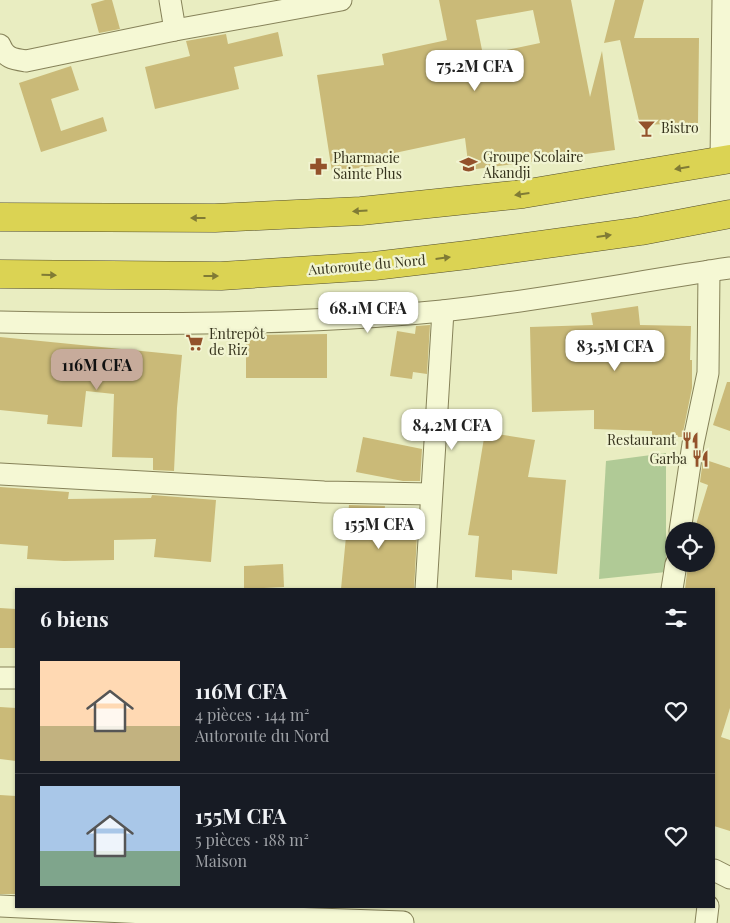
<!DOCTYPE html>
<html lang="fr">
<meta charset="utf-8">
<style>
body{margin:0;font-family:"Playfair Display",serif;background:#242831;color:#f1f3f6;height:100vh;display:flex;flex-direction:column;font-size:19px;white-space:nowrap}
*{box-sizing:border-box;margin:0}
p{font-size:16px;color:#9ea1a6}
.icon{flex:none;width:28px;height:28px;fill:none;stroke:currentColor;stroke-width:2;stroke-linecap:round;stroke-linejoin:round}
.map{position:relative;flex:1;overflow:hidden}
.panel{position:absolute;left:15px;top:588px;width:700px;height:320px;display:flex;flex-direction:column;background:#171b24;border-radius:0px;box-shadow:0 1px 4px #0004}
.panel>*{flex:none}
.buttons{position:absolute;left:665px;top:522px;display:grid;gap:10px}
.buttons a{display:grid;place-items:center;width:50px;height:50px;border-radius:50%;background:#171b24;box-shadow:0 1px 4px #0004;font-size:25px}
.price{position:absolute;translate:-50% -42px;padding:0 11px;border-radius:10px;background:#fff;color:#222;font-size:16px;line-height:32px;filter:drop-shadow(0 1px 2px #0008)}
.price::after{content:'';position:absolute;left:50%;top:30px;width:15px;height:11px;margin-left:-8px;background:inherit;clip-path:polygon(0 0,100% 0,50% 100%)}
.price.on{background:#c7ab9b;color:#111}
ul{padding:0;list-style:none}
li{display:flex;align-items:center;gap:15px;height:125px;padding:0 25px}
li+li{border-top:1px solid #363941}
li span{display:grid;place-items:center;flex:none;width:140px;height:100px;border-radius:0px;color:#555}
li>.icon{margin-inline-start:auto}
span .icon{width:60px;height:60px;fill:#fffc;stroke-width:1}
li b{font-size:21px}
h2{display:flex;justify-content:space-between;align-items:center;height:60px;padding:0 25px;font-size:21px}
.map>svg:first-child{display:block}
.green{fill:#b0ca96}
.building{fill:#caba78;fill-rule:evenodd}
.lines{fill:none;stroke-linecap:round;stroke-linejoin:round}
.minor-casing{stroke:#868259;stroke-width:23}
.motorway-casing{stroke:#534e2e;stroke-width:29}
.minor{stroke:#f5f8d4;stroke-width:21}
.motorway{stroke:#dbd353;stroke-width:28}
.oneway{fill:#807b35}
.labels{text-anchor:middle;stroke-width:4.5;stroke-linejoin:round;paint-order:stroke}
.poi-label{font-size:14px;fill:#36331d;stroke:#f1f4d1;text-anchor:start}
.street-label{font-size:14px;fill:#36331d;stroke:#f1f4d1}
</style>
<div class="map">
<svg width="730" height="923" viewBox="0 0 730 923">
<rect width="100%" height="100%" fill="#e9edc1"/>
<path class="green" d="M666,453V572L599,579L606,461Z"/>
<g class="building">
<path d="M105,0H112L120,29L99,33L91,4Z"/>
<path d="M439,0H571L590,97L602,51L615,150L469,170L465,138L390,154L392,163L332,172L317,75L384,65L382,54L447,40ZM533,10L540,43L483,55L476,20Z"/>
<path d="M615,0H644L634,38H699L698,123L640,125L620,40L604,43Z"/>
<path d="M278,32L283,56L234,67L239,89L155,109L145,67L190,56L186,41L226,34L228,44Z"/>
<path d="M71,66L79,90L51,99L61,131L103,117L107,131L41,152L19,83Z"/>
<path d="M638,306L640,325L691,326L690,360H692V388L682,437L652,436V431L594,429V410L532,412L530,327L593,325L591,313Z"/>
<path d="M430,325L427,374L413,372L412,379L390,376L397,331L415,334L416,326Z"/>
<path d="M327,334V378H246V335Z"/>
<path d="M0,337L182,355L177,408L174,471L153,470V458L112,457L114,394L86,391L82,427L47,424L48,415L0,410Z"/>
<path d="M727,382H730V431L713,425Z"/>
<path d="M485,432L535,440L528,477L566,480L557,574L512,570V580L475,577L479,536L468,535Z"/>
<path d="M363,437L422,449L420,481H403L356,472Z"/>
<path d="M703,459L730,468V708L721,737L730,740V831L714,826V589H685L688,564H706V531H694L708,485L700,482Z"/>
<path d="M0,487L69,492L68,499L151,498L152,495L216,500L211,562L154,557L156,539L114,540V560L64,561L27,559L28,546L0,544Z"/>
<path d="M349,505L385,506L384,515L418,518L414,589H341Z"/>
<path d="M283,564L284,587L244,589V566Z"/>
<path d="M0,608L16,609V648H0Z"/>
<path d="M0,707L16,708V761L0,759Z"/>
<path d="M0,795L16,796V894H0Z"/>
</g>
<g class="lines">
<defs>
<g id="minor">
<path d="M170,0L175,30"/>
<path d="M0,45C5,58 13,59 26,61L175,30L341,0"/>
<path d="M721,161L723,0"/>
<path d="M0,322C146,325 296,325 442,311C539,301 634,282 730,268"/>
<path d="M0,474L324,492L431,494"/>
<path d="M680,531L693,444L708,373L709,271"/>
<path d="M426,589L443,311"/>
<path d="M672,589L676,564"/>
<path d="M0,678H16"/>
<path d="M714,870L730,878"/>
<path d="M0,906L146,913L403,922"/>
<path d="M706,923L708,906"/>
</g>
<g id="motorway">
<path d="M0,217L215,218L361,211L523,194L730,159"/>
<path d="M0,274L221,276L374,266L467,255L641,231L730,214"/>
</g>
</defs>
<use href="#minor" class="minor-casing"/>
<use href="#motorway" class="motorway-casing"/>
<use href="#minor" class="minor"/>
<use href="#motorway" class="motorway"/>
</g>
<defs><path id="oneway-solid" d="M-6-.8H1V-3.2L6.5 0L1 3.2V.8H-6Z" transform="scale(1.25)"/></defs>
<g class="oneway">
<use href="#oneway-solid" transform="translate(682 168) rotate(171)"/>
<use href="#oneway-solid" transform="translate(522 194) rotate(172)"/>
<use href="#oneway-solid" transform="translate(360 211) rotate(176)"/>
<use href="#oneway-solid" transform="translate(198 218) rotate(180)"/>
<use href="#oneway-solid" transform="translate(604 236) rotate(-8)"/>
<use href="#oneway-solid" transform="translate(443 258) rotate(-7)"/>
<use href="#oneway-solid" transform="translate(49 275) rotate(1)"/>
<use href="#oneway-solid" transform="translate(211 276)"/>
</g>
<defs>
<symbol id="bar-bare" viewBox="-9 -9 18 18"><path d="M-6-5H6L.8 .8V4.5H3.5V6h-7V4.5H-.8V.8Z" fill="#93522b" stroke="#f1f4d1" stroke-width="2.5" paint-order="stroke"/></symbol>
<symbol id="school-bare" viewBox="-9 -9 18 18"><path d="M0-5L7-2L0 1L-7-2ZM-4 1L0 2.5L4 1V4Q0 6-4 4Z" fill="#93522b" stroke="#f1f4d1" stroke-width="2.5" paint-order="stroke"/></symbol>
<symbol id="pharmacy-bare" viewBox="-9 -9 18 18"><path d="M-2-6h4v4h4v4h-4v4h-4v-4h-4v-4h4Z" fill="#93522b" stroke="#f1f4d1" stroke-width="2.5" paint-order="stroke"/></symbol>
<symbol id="supermarket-bare" viewBox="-9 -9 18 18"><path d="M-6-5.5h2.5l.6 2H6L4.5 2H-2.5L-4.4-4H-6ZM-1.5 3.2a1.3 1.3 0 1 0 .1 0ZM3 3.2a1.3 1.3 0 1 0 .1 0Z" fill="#93522b" stroke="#f1f4d1" stroke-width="2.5" paint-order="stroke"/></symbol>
<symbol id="restaurant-bare" viewBox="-9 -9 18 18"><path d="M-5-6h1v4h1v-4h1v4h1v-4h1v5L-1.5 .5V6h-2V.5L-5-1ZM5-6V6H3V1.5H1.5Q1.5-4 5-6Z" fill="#93522b" stroke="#f1f4d1" stroke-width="2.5" paint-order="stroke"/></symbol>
</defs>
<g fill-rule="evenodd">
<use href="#bar-bare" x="634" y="116" width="25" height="25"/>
<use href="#school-bare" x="456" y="152" width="25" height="25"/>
<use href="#pharmacy-bare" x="306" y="154" width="25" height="25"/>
<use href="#supermarket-bare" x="182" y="330" width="25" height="25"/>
<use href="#restaurant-bare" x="678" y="428" width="25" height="25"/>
<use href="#restaurant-bare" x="688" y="446" width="25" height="25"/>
</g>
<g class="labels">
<g class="poi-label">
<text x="661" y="133">Bistro</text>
<text x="483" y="162">Groupe Scolaire<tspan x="483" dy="16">Akandji</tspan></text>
<text x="333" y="163">Pharmacie<tspan x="333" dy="16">Sainte Plus</tspan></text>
<text x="209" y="339">Entrepôt<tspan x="209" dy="16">de Riz</tspan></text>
<text x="676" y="445" text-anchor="end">Restaurant</text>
<text x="687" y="464" text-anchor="end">Garba</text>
</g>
<g class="street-label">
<text transform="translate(367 265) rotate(-5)" y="5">Autoroute du Nord</text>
</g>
</g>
</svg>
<div class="buttons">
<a><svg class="icon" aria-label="locate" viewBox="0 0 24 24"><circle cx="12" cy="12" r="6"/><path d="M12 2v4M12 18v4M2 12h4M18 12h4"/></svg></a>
</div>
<b class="price" style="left:475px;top:92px">75.2M CFA</b>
<b class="price" style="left:368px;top:334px">68.1M CFA</b>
<b class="price" style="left:615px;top:372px">83.5M CFA</b>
<b class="price on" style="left:97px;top:391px">116M CFA</b>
<b class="price" style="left:452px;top:451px">84.2M CFA</b>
<b class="price" style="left:379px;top:550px">155M CFA</b>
<section class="panel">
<h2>6 biens<svg class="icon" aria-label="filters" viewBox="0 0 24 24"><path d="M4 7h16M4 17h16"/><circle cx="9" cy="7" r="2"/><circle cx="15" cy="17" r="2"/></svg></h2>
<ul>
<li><span style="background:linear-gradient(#ffd9b3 65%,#c2b280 0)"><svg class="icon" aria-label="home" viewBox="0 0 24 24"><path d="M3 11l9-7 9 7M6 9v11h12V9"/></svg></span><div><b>116M CFA</b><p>4 pièces · 144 m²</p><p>Autoroute du Nord</p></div><svg class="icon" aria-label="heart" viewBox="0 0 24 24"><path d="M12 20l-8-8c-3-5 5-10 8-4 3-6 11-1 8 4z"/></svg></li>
<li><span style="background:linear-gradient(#a9c7e8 65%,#7fa58c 0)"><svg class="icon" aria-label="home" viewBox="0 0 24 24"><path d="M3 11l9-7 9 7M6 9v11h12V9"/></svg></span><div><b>155M CFA</b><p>5 pièces · 188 m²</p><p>Maison</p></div><svg class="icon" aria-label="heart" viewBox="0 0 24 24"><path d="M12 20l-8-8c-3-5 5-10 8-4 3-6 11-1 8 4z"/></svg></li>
</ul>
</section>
</div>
